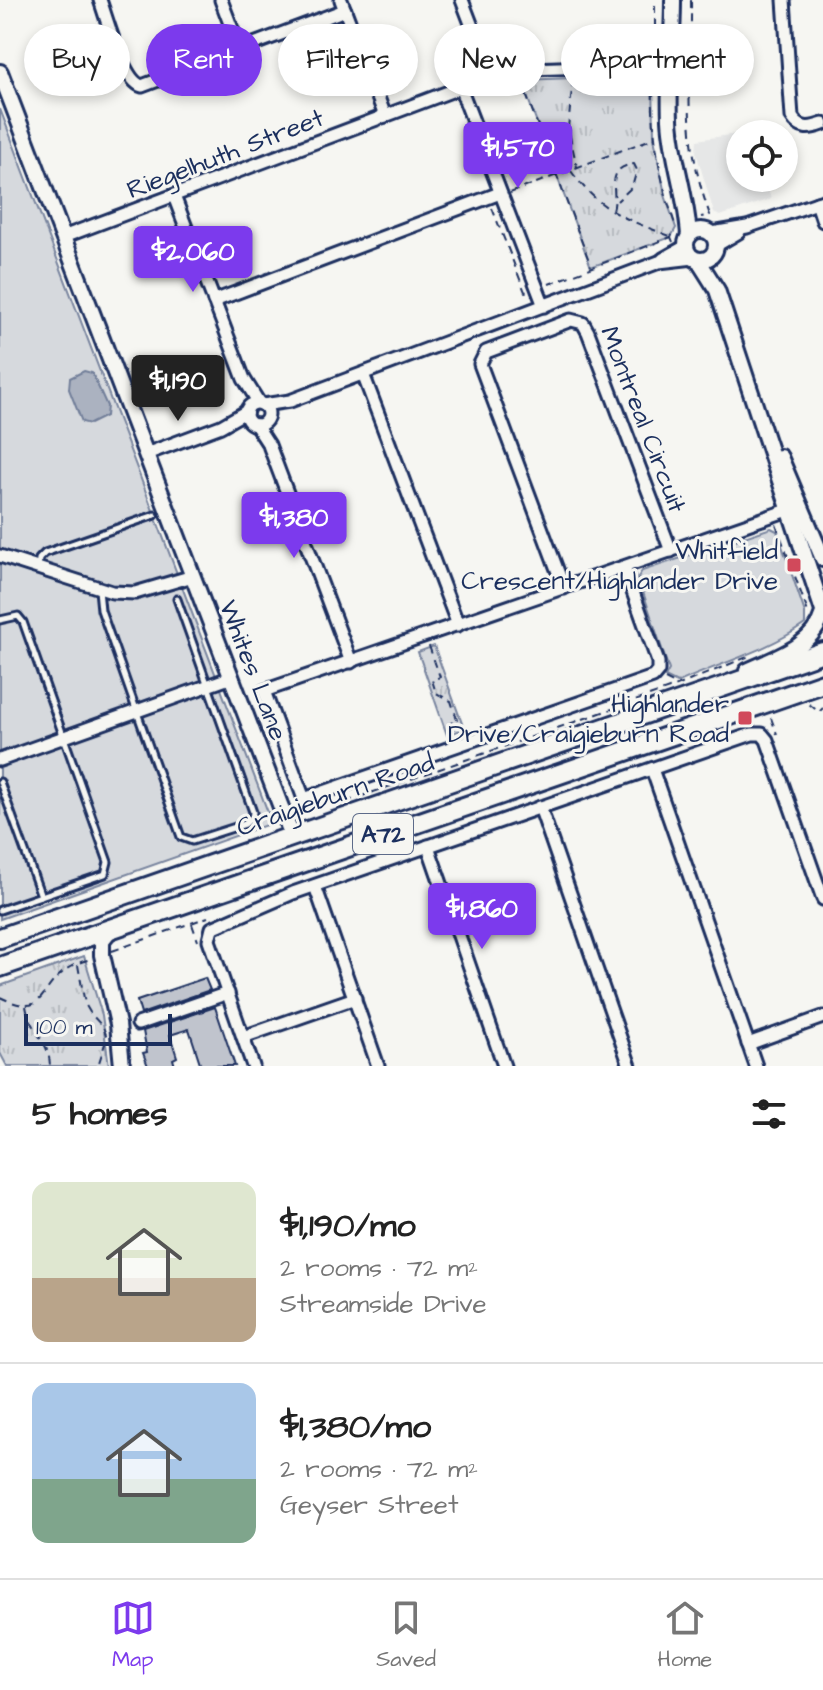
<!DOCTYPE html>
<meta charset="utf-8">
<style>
body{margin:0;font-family:"Architects Daughter",sans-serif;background:#f2f2f2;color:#222;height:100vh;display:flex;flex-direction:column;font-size:30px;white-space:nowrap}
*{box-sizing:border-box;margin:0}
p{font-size:26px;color:#767676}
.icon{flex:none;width:44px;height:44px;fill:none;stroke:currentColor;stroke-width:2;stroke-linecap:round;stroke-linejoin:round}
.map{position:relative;height:1066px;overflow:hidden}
.drawer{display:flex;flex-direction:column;background:#fff;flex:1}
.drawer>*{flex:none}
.top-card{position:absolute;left:24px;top:24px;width:776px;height:72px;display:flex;gap:16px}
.fabs{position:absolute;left:726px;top:120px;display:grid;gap:16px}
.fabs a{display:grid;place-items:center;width:72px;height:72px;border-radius:50%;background:#fff;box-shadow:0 4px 12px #0003;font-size:40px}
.scale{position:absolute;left:24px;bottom:20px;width:148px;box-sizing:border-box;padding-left:8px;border:4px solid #1b2f5e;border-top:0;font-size:22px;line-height:28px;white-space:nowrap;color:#1b2f5e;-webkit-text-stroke:6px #f6f6f2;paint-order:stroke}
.price{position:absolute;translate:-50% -68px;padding:0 18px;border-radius:8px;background:#7c3aed;color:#fff;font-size:26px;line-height:52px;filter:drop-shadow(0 2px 4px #0008)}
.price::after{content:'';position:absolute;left:50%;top:48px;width:24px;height:18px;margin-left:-12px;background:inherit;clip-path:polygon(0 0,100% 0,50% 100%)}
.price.current{background:#222;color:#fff}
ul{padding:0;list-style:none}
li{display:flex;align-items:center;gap:24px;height:200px;padding:0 32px}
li+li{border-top:2px solid #e0e0e0}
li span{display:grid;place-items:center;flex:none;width:224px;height:160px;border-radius:16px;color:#555}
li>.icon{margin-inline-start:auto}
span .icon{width:96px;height:96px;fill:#fffc;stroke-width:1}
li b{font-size:34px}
h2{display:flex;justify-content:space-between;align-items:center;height:96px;padding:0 32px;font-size:34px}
.tag{padding:0 28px;border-radius:36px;background:#fff;box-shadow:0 4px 12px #0003;font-size:28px;line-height:72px}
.tag.current{background:#7c3aed;color:#fff}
.tab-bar{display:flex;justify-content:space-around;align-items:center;height:112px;border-top:2px solid #e0e0e0;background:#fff;font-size:22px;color:#767676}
.tab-bar a{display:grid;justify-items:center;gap:4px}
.tab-bar .current{color:#7c3aed}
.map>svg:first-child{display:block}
.built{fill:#e6e7e7}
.grass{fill:#d6d9dd;stroke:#78849e;stroke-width:2}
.park{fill:url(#park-tufts);stroke:#78849e;stroke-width:2}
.water{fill:#abb2c0;stroke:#717e99;stroke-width:2}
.building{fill:#c0c4cd;stroke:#1b2f5e;stroke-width:2}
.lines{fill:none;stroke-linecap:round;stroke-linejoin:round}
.service-casing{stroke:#1b2f5e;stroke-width:11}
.minor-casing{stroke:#1b2f5e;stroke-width:17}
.tertiary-casing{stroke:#1b2f5e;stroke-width:20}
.primary-casing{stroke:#1b2f5e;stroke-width:24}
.path{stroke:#1b2f5e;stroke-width:2;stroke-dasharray:8 6;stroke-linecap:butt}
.service{stroke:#f6f6f2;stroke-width:5}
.minor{stroke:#f6f6f2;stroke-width:11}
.tertiary{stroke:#f6f6f2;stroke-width:14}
.primary{stroke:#f6f6f2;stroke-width:18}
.poi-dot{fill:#d1495b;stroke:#f6f6f2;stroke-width:3}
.labels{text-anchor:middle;stroke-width:6;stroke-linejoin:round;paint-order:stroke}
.shield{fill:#f6f6f2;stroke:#5d6b8a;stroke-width:2}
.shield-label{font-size:24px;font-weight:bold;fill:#1b2f5e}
.street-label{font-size:26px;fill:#1b2f5e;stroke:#f6f6f2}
.poi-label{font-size:26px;fill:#1b2f5e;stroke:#f6f6f2;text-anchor:end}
</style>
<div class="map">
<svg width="823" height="1066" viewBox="0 0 823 1066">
<defs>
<pattern id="park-tufts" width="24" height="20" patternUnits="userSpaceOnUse" patternTransform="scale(2)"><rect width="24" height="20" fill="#d6d9dd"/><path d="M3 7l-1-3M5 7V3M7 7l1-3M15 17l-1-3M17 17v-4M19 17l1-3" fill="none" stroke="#b7bbc0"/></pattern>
</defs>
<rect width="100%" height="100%" fill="#f6f6f2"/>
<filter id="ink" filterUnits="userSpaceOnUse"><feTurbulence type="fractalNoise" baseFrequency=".0125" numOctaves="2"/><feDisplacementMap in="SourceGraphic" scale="16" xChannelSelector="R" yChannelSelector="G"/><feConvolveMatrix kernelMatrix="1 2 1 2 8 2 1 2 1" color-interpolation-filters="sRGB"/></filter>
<g filter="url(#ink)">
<path class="built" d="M755,131V134H740V178H765L771,199L720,216L714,213L696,152L697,140Z"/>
<g class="grass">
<path d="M0,109L272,823L0,919Z"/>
<path d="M771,528L777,531L805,613V624C767,651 720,663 677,683L665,677L669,670L638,577L642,571Z"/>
</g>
<g class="park">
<path d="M653,75L654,138L665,195L676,228L671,237L591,267L521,80Z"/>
<path d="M434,646L464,729L447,735L418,652Z"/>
<path d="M84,956L102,1015L109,1066H7L0,1053V986Z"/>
</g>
<path class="water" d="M84,371L92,373L107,406L106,416L90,424L82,422L69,389L70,378Z"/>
<g class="building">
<path d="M205,978L210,990L141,1014L137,1001Z"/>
<path d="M215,1007L235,1066H201L189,1029L170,1035L177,1057L173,1059L175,1066H148L143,1053L147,1052L143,1031Z"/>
</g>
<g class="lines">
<defs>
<g id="service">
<path d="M38,568L39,559L45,553L155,515"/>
<path d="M99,590L101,610L181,837L192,841L245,824L252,818L253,812L177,599"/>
<path d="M0,620L18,616L23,622L108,862L105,874L0,910"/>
<path d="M0,782L41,896"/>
</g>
<g id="minor">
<path d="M100,0C107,19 123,81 142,86L345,10"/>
<path d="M221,0L240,50"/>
<path d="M341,0L385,116"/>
<path d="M462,0L491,76"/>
<path d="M784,0L792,117C800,130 809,129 823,124"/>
<path d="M460,87L544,306"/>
<path d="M174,196L244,379L259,403"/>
<path d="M817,203L823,221"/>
<path d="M712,233L747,227L823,201"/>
<path d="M63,237L491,76L530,69L671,64"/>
<path d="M717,245L739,232"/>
<path d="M663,259L686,246"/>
<path d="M214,301L500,193"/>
<path d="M363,374L458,625"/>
<circle cx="257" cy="414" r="11"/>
<path d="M263,405L290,401L659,262L694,258"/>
<path d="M256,425L269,445L351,662"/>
<path d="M146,454L221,426L247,411"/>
<path d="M0,556L112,592L135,593L193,576"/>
<path d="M624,567L658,662V671L653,677L304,799L264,691L797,507"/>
<path d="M564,588L480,364L486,352L571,320L583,323L588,332L671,551"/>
<path d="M0,760L232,677"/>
<path d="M652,769L756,1066"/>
<path d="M540,807L630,1066"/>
<path d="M428,846L504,1066"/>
<path d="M315,886L378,1066"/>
<path d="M138,1024L228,993"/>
<path d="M243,1037L355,998"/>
<path d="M748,1044L823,1017"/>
<path d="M253,1066L209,940L212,928L293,893L752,734H762L767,740L823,899"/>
</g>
<g id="tertiary">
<path d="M673,0C673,40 668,79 670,119C672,159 687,196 689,236"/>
<path d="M0,72L292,836"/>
<circle cx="701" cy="245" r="15"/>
<path d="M698,260L717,290L823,611"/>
<path d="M780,457L823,559"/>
<path d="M747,671C777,657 813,647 823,613"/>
<path d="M111,929L102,940V955L118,1024L122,1066"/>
</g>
<g id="primary">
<path d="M0,938L823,652"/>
<path d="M0,967L823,683"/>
</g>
</defs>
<use href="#service" class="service-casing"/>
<use href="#minor" class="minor-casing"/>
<use href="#tertiary" class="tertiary-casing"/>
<use href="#primary" class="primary-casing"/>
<g class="path">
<path d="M691,0C692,81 680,134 710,215L701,217"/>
<path d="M655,55V0"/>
<path d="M653,77C651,128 658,175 675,224"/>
<path d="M573,79L568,128L577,167"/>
<path d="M521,81L591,266"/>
<path d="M571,171C600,211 625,219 670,236"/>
<path d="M510,193L654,138"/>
<path d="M492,208L525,292L528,291"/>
<path d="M613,210C619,193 603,168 634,164L637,170L632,187L617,201"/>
<path d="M673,242L671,237L675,230"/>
<path d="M549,284L671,237"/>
<path d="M776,524L809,615"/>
<path d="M429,646L440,677L432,680L436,693L451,701L457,719L451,721L456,734"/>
<path d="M665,679L677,685"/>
<path d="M809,704L819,712L823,708"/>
<path d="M771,718L777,734"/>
<path d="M345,802L672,688L752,655"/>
<path d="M192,924L198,941"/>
<path d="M112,951L208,917"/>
<path d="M78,965L85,1004L91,1014L103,1027L107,1037L98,1066"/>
<path d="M0,997C44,1018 37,994 62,973C70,965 81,962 91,959"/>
<path d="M26,1006C31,1035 49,1038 50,1066"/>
</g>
<use href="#service" class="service"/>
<use href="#minor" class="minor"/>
<use href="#tertiary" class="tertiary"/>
<use href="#primary" class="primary"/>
</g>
</g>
<g class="poi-dot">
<rect x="786" y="557" width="16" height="16" rx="4"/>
<rect x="737" y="710" width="16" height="16" rx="4"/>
</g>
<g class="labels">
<rect class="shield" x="353" y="814" width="60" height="40" rx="6"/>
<g class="shield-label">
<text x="383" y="842">A72</text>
</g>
<g class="street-label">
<text transform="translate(225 153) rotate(-21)" y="9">Riegelhuth Street</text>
<text transform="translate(644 419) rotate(69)" y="9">Montreal Circuit</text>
<text transform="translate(254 670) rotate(69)" y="9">Whites Lane</text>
<text transform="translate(335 794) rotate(-19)" y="9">Craigieburn Road</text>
</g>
<g class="poi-label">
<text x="778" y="559">Whitfield<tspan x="778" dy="30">Crescent/Highlander Drive</tspan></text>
<text x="729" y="712">Highlander<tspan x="729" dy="30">Drive/Craigieburn Road</tspan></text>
</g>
</g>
</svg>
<div class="fabs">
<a><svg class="icon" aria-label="locate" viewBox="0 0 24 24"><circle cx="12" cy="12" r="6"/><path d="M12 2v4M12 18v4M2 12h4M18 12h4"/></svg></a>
</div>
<div class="scale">100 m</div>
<b class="price" style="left:518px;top:190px">$1,570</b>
<b class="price" style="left:193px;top:294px">$2,060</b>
<b class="price current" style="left:178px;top:423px">$1,190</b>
<b class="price" style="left:294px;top:560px">$1,380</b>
<b class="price" style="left:482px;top:951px">$1,860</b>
<div class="top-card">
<a class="tag">Buy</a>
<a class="tag current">Rent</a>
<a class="tag">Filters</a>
<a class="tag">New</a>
<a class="tag">Apartment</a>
</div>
</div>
<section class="drawer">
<h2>5 homes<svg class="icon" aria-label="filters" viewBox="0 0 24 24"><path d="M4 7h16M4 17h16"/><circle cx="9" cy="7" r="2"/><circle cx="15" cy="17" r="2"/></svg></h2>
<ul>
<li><span style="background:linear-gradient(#dfe7d0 60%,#b9a48a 0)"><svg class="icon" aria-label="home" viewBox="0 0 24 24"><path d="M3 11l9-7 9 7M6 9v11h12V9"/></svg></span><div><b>$1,190/mo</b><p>2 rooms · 72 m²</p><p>Streamside Drive</p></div></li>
<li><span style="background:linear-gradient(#a9c7e8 60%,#7fa58c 0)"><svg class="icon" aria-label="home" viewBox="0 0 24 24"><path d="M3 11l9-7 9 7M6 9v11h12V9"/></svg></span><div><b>$1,380/mo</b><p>2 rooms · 72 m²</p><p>Geyser Street</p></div></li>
</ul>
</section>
<nav class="tab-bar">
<a class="current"><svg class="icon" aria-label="map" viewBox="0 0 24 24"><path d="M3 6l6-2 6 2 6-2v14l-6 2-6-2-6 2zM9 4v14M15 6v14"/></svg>Map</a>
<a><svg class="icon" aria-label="saved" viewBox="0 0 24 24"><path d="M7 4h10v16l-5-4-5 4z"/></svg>Saved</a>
<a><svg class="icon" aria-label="home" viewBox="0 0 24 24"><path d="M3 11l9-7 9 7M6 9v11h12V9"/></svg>Home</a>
</nav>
